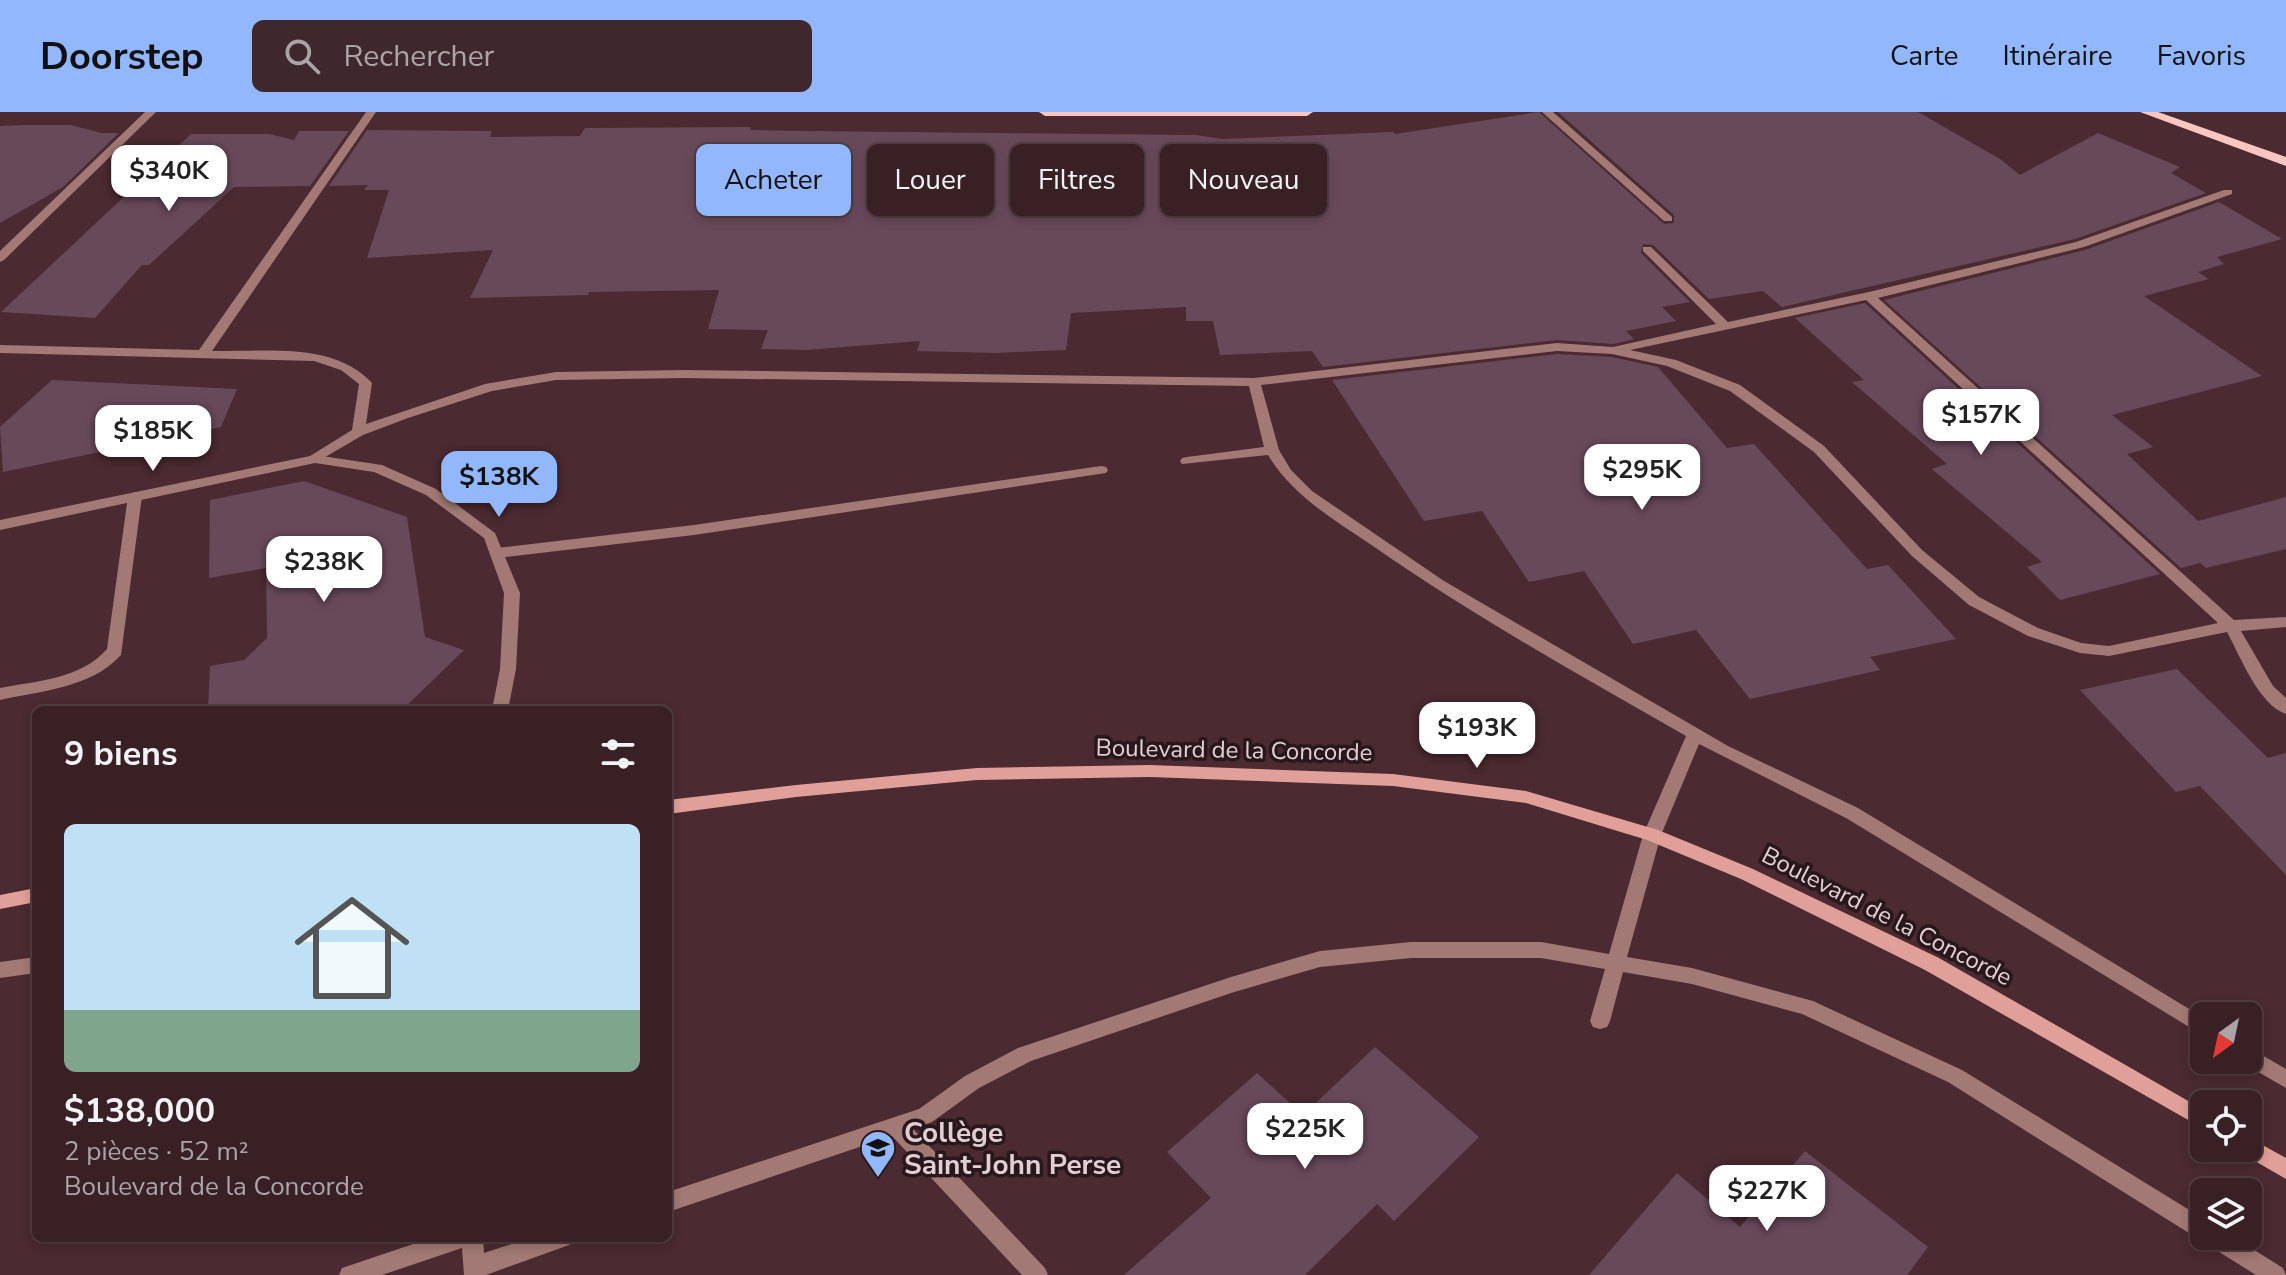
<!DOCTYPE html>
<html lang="fr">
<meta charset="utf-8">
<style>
body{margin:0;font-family:"Nunito Sans",sans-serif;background:#3f282d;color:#f1f3f6;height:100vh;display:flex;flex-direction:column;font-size:30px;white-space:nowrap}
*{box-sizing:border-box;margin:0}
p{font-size:26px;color:#aba3a7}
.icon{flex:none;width:44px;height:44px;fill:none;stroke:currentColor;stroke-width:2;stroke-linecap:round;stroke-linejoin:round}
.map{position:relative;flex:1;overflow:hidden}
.panel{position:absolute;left:32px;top:594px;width:640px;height:536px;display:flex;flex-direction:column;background:#382025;border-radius:12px;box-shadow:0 4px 12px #0003,0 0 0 2px #523e42}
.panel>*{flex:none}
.top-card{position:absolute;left:696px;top:32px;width:760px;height:72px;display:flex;gap:16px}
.needle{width:52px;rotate:213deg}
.tools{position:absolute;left:2190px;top:890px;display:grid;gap:16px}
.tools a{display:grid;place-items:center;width:72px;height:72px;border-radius:12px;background:#382025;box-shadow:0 4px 12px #0003,0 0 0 2px #523e42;font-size:40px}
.price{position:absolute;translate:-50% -68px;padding:0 18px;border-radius:16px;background:#fff;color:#222;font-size:26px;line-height:52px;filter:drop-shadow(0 2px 4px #0008)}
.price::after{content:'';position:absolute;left:50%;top:48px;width:24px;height:18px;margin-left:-12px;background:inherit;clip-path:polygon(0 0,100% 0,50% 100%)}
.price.current{background:#93b7fd;color:#111}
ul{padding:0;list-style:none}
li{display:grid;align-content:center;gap:16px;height:424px;padding:0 32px}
li span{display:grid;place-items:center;height:248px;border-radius:12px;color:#555}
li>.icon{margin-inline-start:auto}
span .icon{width:144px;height:144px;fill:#fffc;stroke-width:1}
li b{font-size:34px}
h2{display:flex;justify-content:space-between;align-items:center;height:96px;padding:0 32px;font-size:34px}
.tag{padding:0 28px;border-radius:12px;background:#382025;box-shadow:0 4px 12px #0003,0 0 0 2px #523e42;font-size:28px;line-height:72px}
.tag.current{background:#93b7fd;color:#111}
header{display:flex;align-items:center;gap:48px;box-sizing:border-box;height:112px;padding:0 40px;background:#93b7fd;color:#111}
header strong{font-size:38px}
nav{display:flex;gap:44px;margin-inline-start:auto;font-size:28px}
.search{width:560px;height:72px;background:#3f282d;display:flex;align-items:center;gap:20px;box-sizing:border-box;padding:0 28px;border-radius:12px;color:#aba3a7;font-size:30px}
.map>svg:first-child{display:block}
.building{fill:#68495a}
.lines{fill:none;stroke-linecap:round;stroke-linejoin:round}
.lane{fill:#a27974;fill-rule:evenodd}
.street{fill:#a27974;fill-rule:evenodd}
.secondary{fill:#e09f98;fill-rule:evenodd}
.primary{fill:#f9c7c0;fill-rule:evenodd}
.labels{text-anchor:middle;stroke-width:7;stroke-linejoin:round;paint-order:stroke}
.street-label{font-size:24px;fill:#e3cdd1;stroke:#27181b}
.near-poi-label{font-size:28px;font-weight:bold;fill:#e3cdd1;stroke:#27181b;text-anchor:start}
</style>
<header>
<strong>Doorstep</strong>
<div class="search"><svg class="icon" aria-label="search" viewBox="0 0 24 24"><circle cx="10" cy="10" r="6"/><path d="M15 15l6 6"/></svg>Rechercher</div>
<nav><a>Carte</a><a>Itinéraire</a><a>Favoris</a></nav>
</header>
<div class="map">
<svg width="2286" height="1163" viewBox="0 0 2286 1163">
<rect width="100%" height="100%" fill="#4b2a31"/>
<g class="building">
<path d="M1539,0L1664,112L1674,111V103L1558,0H1918L2000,47L2020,63L2098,21L2180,55L2171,61L2206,81L2075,127L1782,195L1763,179L1709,187L1653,133L1643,132L1641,141L1690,190L1662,195L1676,209L1626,219L1634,227L1613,232L1557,228L1323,255L1312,239L1220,243L1213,209H1186V195L1071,201L1066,238L995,241L917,239L920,229L806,238L761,237L768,218L708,217L719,178L589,180L588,183L470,186L493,138L367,146L389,78H364L368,73L329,74L367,18L492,19L490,25L580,24L585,16L751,15L750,18L807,19L1196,23L1223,27L1393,20L1395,22Z"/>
<path d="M23,13H71L101,21H119L63,75L0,111V14Z"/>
<path d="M299,19H349L310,74L234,75L149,153H142L95,206L1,200L191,22H269L294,28Z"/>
<path d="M2219,90L2282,127L2217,145L2224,152L2198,160L2209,167L2144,184L2262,264L2112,303L2153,335L2127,342L2198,409L2286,385V437L2206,456L2200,451L2181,456L1884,188L2085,138Z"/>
<path d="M1865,191L2160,462L2060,488L2027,455L2042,450L1932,357L1947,352L1852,270L1864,268L1795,206Z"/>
<path d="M1557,242L1612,245L1658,255L1727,336L1754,332L1867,457L1888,453L1956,527L1870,545L1880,558L1750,587L1696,518L1633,532L1584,459L1529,470L1482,399L1424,409L1332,268Z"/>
<path d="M52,268L237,277L221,315L3,360L0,315Z"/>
<path d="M304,369L407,405L425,525L464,538L402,598H208L210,554L244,548L267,526L266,456L209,466L210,388Z"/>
<path d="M2177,557L2268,646L2286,641V763L2200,674L2176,680L2080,578Z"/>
<path d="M1375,935L1479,1025L1394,1109L1377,1092L1305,1163H1124L1211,1086L1167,1040L1257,961L1303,1003Z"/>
<path d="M1805,1039L1928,1135L1907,1163H1589L1677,1061L1740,1115Z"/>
</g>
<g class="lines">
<g class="lane">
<path d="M145,0H156L4,148L0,150V139Z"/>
<path d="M366,0H376L212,239C264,240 334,229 372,271L366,312L485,272L556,260L684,258L1254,266L1557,231L1613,235L1716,212L1643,139V135H1651L1728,210L1869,180L2076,130L2224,78H2232V82L2084,135L1878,186L2234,508L2286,505V515L2241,519L2273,574L2286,586V602C2259,593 2240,544 2227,520L2109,544L2080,541L2028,524L1969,493L1912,444L1814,340L1730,279L1667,254L1612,242L1557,239L1261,273L1279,338L1291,358L1312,379L1444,469L1728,634L1858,696L2204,906V924L1846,706L1699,632L1661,723L1627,845L1692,856L1813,889L1962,958L2204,1107V1124H2232L2283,1156L2286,1163H2256L1948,970L1802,902L1692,872L1623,860L1610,909L1607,915L1600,917L1593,915L1590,909L1605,857L1541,846H1411L1320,855L1231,881L1031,949L979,976L932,1010L913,1017L1045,1156L1048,1163H1022L892,1024L668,1100V1080L919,997L965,964L1018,936L1231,865L1320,839L1411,830H1541L1609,842L1643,723L1686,624C1580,563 1473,504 1373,434C1333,407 1293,384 1268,343L1182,352L1180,349L1182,346L1187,345L1264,335L1249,274L684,266L556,268L492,279L408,306L363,323L315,351L310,350L308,347L310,344L352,318L359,272L341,258L314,249L0,241V233L199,238ZM1866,188L2218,511L2109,534L2081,531L2038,516L1979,485L1922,438L1824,334L1740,273L1676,248L1630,238Z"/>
<path d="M1542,0H1553L1672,105V109H1664Z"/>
<path d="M1101,354L1106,355L1108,358L1106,361L694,423L497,446L490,441L497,436L694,413Z"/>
<path d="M135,380L142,384L121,543C91,576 41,579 0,588V576C36,569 81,567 107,537L128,384Z"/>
<path d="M36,845V861L0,866V850Z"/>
<path d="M2248,935L2286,957V976L2241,950L2240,948H2248Z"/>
<path d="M431,1126H483L484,1141L530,1126H572L569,1133L486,1163H464L462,1136L382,1163H339L342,1156Z"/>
</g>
<path class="street" d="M315,343L382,353L436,377L495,421L520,481L516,557L508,598H492L500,557L504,481L484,426L426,383L374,360L315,351L0,418V408Z"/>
<g class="secondary">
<path d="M1150,653L1393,662L1526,679L1658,718L1753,757L1939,846L2204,998V1017L1925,858L1741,767L1647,728L1526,691L1393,674L1150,665L977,668L796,685L668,702V688L796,673L977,656Z"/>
<path d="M36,776V790L0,797V783Z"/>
<path d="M2248,1025L2286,1046V1067L2241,1041L2239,1036H2248Z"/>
</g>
<g class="primary">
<path d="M1039,0H1313L1307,4H1045Z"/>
<path d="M2140,0H2158L2286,45V54Z"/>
</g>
</g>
<defs>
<symbol id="school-pin" viewBox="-11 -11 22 30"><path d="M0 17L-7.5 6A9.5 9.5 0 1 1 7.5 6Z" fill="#93b7fd" stroke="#27181b"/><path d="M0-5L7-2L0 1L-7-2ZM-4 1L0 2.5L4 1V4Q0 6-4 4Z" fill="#111"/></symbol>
</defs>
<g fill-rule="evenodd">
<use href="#school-pin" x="858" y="1016" width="40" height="54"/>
</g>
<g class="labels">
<g class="street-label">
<text transform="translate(1234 638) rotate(1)" y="8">Boulevard de la Concorde</text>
<text transform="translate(1887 804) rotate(27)" y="8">Boulevard de la Concorde</text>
</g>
<g class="near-poi-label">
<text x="904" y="1030">Collège<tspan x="904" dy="32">Saint-John Perse</tspan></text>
</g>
</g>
</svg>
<div class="tools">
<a><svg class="needle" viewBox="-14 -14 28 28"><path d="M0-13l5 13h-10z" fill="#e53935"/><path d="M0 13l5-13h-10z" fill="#aba3a7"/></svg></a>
<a><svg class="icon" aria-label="locate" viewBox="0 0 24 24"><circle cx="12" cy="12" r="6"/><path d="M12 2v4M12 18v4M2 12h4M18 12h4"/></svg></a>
<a><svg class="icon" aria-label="layers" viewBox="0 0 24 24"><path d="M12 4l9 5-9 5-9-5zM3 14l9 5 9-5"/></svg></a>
</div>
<b class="price" style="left:169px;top:101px">$340K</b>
<b class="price" style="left:1981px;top:345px">$157K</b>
<b class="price" style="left:153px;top:361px">$185K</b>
<b class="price" style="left:1642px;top:400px">$295K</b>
<b class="price current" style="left:499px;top:407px">$138K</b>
<b class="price" style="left:324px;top:492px">$238K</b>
<b class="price" style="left:1477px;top:658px">$193K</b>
<b class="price" style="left:1305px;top:1059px">$225K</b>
<b class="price" style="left:1767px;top:1121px">$227K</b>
<div class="top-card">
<a class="tag current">Acheter</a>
<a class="tag">Louer</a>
<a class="tag">Filtres</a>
<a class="tag">Nouveau</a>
</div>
<section class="panel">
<h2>9 biens<svg class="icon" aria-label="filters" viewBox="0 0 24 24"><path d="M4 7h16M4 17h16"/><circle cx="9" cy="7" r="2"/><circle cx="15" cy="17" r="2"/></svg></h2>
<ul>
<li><span style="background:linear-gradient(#bfe0f5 75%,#7fa58c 0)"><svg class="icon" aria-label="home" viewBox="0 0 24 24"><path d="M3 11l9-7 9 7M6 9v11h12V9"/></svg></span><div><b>$138,000</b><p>2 pièces · 52 m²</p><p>Boulevard de la Concorde</p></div></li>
</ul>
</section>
</div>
